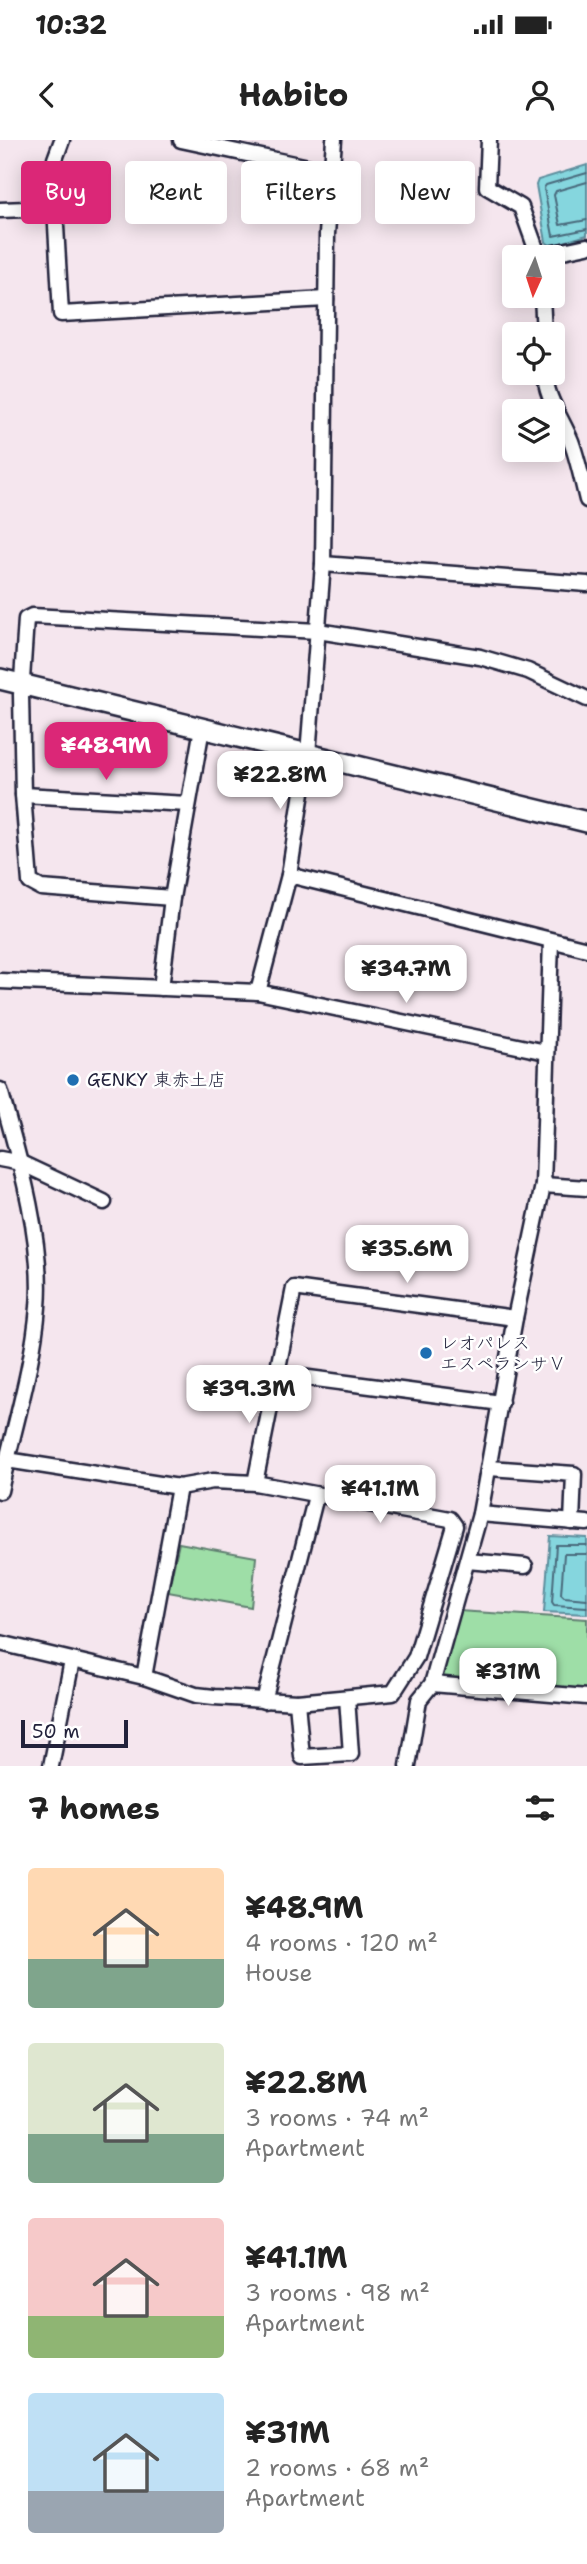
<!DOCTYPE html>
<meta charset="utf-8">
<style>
body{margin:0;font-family:"Shantell Sans","Klee One",sans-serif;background:#f2f2f2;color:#222;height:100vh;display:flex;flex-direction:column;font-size:26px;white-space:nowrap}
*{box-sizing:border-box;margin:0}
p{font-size:23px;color:#767676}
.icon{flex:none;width:38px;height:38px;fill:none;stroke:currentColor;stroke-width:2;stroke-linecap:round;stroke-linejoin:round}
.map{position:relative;height:1626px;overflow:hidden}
.details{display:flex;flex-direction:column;background:#fff;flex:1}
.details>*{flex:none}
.guide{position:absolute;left:21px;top:21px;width:546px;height:63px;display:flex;gap:14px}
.needle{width:46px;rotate:183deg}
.fabs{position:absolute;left:502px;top:105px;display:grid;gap:14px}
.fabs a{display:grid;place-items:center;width:63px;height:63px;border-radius:7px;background:#fff;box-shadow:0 4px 18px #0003;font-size:35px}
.scale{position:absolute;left:21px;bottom:18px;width:107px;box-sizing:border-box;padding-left:7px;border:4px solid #22223b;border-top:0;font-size:19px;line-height:24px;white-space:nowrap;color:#22223b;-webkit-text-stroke:5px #fff;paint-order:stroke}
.price{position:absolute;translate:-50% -60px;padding:0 16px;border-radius:14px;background:#fff;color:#222;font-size:23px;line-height:46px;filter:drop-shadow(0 2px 4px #0008)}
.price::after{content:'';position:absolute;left:50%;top:42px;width:21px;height:16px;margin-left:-10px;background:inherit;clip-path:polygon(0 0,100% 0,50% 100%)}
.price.active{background:#db2777;color:#fff}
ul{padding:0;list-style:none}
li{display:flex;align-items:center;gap:21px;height:175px;padding:0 28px}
li span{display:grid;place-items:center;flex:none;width:196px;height:140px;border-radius:7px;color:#555}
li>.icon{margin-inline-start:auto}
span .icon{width:84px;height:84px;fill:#fffc;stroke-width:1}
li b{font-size:30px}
h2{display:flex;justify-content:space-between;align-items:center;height:84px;padding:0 28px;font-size:30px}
.tag{padding:0 24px;border-radius:7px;background:#fff;box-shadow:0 4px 18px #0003;font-size:24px;line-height:63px}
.tag.active{background:#db2777;color:#fff}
.status{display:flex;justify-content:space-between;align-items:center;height:49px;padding:0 35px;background:#fff;direction:ltr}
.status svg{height:19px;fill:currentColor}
header{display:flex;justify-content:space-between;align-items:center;height:91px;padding:0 28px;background:#fff;font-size:32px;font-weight:700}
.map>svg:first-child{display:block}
.green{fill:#9edea7;stroke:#608071;stroke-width:2}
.water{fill:#85d6de;stroke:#5d8e9d;stroke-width:2}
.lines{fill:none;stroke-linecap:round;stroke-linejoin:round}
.shore{stroke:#4a6a7c;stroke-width:2}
.street-casing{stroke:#22223b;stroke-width:19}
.secondary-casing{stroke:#22223b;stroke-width:24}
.street{stroke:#fff;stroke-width:14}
.secondary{stroke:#fff;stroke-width:19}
.poi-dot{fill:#1f6fb2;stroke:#fff;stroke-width:2.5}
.labels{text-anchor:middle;stroke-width:5;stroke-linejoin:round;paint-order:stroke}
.poi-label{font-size:18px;fill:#22223b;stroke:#fff;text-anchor:start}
</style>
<div class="status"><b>10:32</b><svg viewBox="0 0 49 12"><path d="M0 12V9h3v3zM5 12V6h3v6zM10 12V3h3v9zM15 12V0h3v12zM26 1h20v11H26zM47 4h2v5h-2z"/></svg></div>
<header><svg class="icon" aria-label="back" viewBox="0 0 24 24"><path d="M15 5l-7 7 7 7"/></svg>Habito<svg class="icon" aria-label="person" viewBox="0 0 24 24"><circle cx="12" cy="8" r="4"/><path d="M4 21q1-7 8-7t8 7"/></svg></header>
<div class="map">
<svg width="587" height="1626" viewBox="0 0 587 1626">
<rect width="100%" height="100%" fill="#f5e6ee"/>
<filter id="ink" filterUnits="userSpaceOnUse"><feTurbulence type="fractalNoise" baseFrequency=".0143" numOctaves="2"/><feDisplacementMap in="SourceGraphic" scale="14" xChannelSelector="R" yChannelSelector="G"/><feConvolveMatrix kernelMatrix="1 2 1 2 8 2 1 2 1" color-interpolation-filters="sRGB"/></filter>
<g filter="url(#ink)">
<g class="green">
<path d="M179,1403L256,1417L251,1467L168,1452Z"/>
<path d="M458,1471L587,1479V1552L438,1540Z"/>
</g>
<g class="water">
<path d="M587,25V95L551,106L546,102L536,45L538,40Z"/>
<path d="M550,1396L587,1398V1474L544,1472Z"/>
</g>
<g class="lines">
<g class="shore">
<path d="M587,33L546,45L544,48L553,96L587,89"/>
<path d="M587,42L556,51L554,55L560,85L587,80"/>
<path d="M587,1405H556L552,1462L554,1465L587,1467"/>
<path d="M587,1414H564L561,1454L564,1457L587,1459"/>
</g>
<defs>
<g id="street">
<path d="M62,0L55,19V68L61,174L326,159"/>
<path d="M181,0L332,32"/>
<path d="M489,0L487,47L521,67L539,117"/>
<path d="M0,70L55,68"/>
<path d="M539,116L587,106"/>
<path d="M542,156L544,194"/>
<path d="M545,233C545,256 562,279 571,301C578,320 582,340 587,360"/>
<path d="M323,424L587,444"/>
<path d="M23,655L188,664"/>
<path d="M289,735L587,809"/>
<path d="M172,758L41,748L30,742L23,655L21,555L26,479L32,476L318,491L480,517L528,531L587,559"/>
<path d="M0,841L258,852L546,912"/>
<path d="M161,848L172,758L202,588"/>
<path d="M258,852L289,735L308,614L323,424L327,94L334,0"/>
<path d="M0,950C18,1014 44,1101 38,1167C33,1228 13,1290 0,1351"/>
<path d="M0,1019L21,1023L104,1062"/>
<path d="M543,1045L587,1048"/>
<path d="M278,1234L501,1263"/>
<path d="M489,1328L574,1334L572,1382"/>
<path d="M255,1343L294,1148L515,1178"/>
<path d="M480,1374L587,1383"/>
<path d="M467,1421L525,1426"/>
<path d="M0,1503L144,1537L196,1555L214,1557L297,1562L393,1553L416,1517L455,1386L450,1379L255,1343L213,1341L179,1347L7,1320"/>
<path d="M144,1537L179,1347"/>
<path d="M432,1544L587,1557"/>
<path d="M264,1561L316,1356"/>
<path d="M297,1562L302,1617L351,1614L347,1558"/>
<path d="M51,1626L72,1521"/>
<path d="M408,1626L419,1560L432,1544L480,1374L515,1178L543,1045L551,801"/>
</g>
<path id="secondary" d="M0,539L587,682"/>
</defs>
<use href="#street" class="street-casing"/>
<use href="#secondary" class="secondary-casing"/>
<use href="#street" class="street"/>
<use href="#secondary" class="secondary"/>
</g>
</g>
<g class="poi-dot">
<circle cx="73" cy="940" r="7"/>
<circle cx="426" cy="1213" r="7"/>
</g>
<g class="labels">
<g class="poi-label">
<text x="87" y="946">GENKY 東赤土店</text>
<text x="440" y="1209">レオパレス<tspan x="440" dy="21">エスペランサⅤ</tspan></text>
</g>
</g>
</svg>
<div class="fabs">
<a><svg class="needle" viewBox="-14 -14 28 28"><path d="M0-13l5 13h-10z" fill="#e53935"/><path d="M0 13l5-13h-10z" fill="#767676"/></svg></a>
<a><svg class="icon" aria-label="locate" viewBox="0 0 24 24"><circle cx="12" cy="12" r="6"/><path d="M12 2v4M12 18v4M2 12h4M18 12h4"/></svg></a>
<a><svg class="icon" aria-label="layers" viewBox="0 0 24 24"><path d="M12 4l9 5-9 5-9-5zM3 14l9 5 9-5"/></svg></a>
</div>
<div class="scale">50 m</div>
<b class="price active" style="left:106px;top:642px">¥48.9M</b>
<b class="price" style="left:280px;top:671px">¥22.8M</b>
<b class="price" style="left:406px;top:865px">¥34.7M</b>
<b class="price" style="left:407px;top:1145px">¥35.6M</b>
<b class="price" style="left:249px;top:1285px">¥39.3M</b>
<b class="price" style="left:380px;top:1385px">¥41.1M</b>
<b class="price" style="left:508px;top:1568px">¥31M</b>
<div class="guide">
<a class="tag active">Buy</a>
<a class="tag">Rent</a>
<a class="tag">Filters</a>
<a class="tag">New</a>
</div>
</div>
<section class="details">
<h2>7 homes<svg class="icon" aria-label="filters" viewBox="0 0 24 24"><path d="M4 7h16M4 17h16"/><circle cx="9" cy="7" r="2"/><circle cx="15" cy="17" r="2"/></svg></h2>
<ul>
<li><span style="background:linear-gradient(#ffd9b3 65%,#7fa58c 0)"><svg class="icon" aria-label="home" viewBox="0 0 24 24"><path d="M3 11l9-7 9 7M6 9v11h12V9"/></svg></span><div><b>¥48.9M</b><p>4 rooms · 120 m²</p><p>House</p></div></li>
<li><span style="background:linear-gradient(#dfe7d0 65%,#7fa58c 0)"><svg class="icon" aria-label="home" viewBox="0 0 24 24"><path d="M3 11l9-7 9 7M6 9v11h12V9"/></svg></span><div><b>¥22.8M</b><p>3 rooms · 74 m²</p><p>Apartment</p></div></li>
<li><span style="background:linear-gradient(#f6c9c9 70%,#8fb573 0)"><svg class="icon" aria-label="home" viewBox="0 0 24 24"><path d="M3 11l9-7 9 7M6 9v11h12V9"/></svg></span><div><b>¥41.1M</b><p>3 rooms · 98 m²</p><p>Apartment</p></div></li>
<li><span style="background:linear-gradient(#bfe0f5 70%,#9aa5b1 0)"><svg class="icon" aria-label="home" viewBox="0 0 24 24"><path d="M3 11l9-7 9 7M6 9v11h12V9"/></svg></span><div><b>¥31M</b><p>2 rooms · 68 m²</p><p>Apartment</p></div></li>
</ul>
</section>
